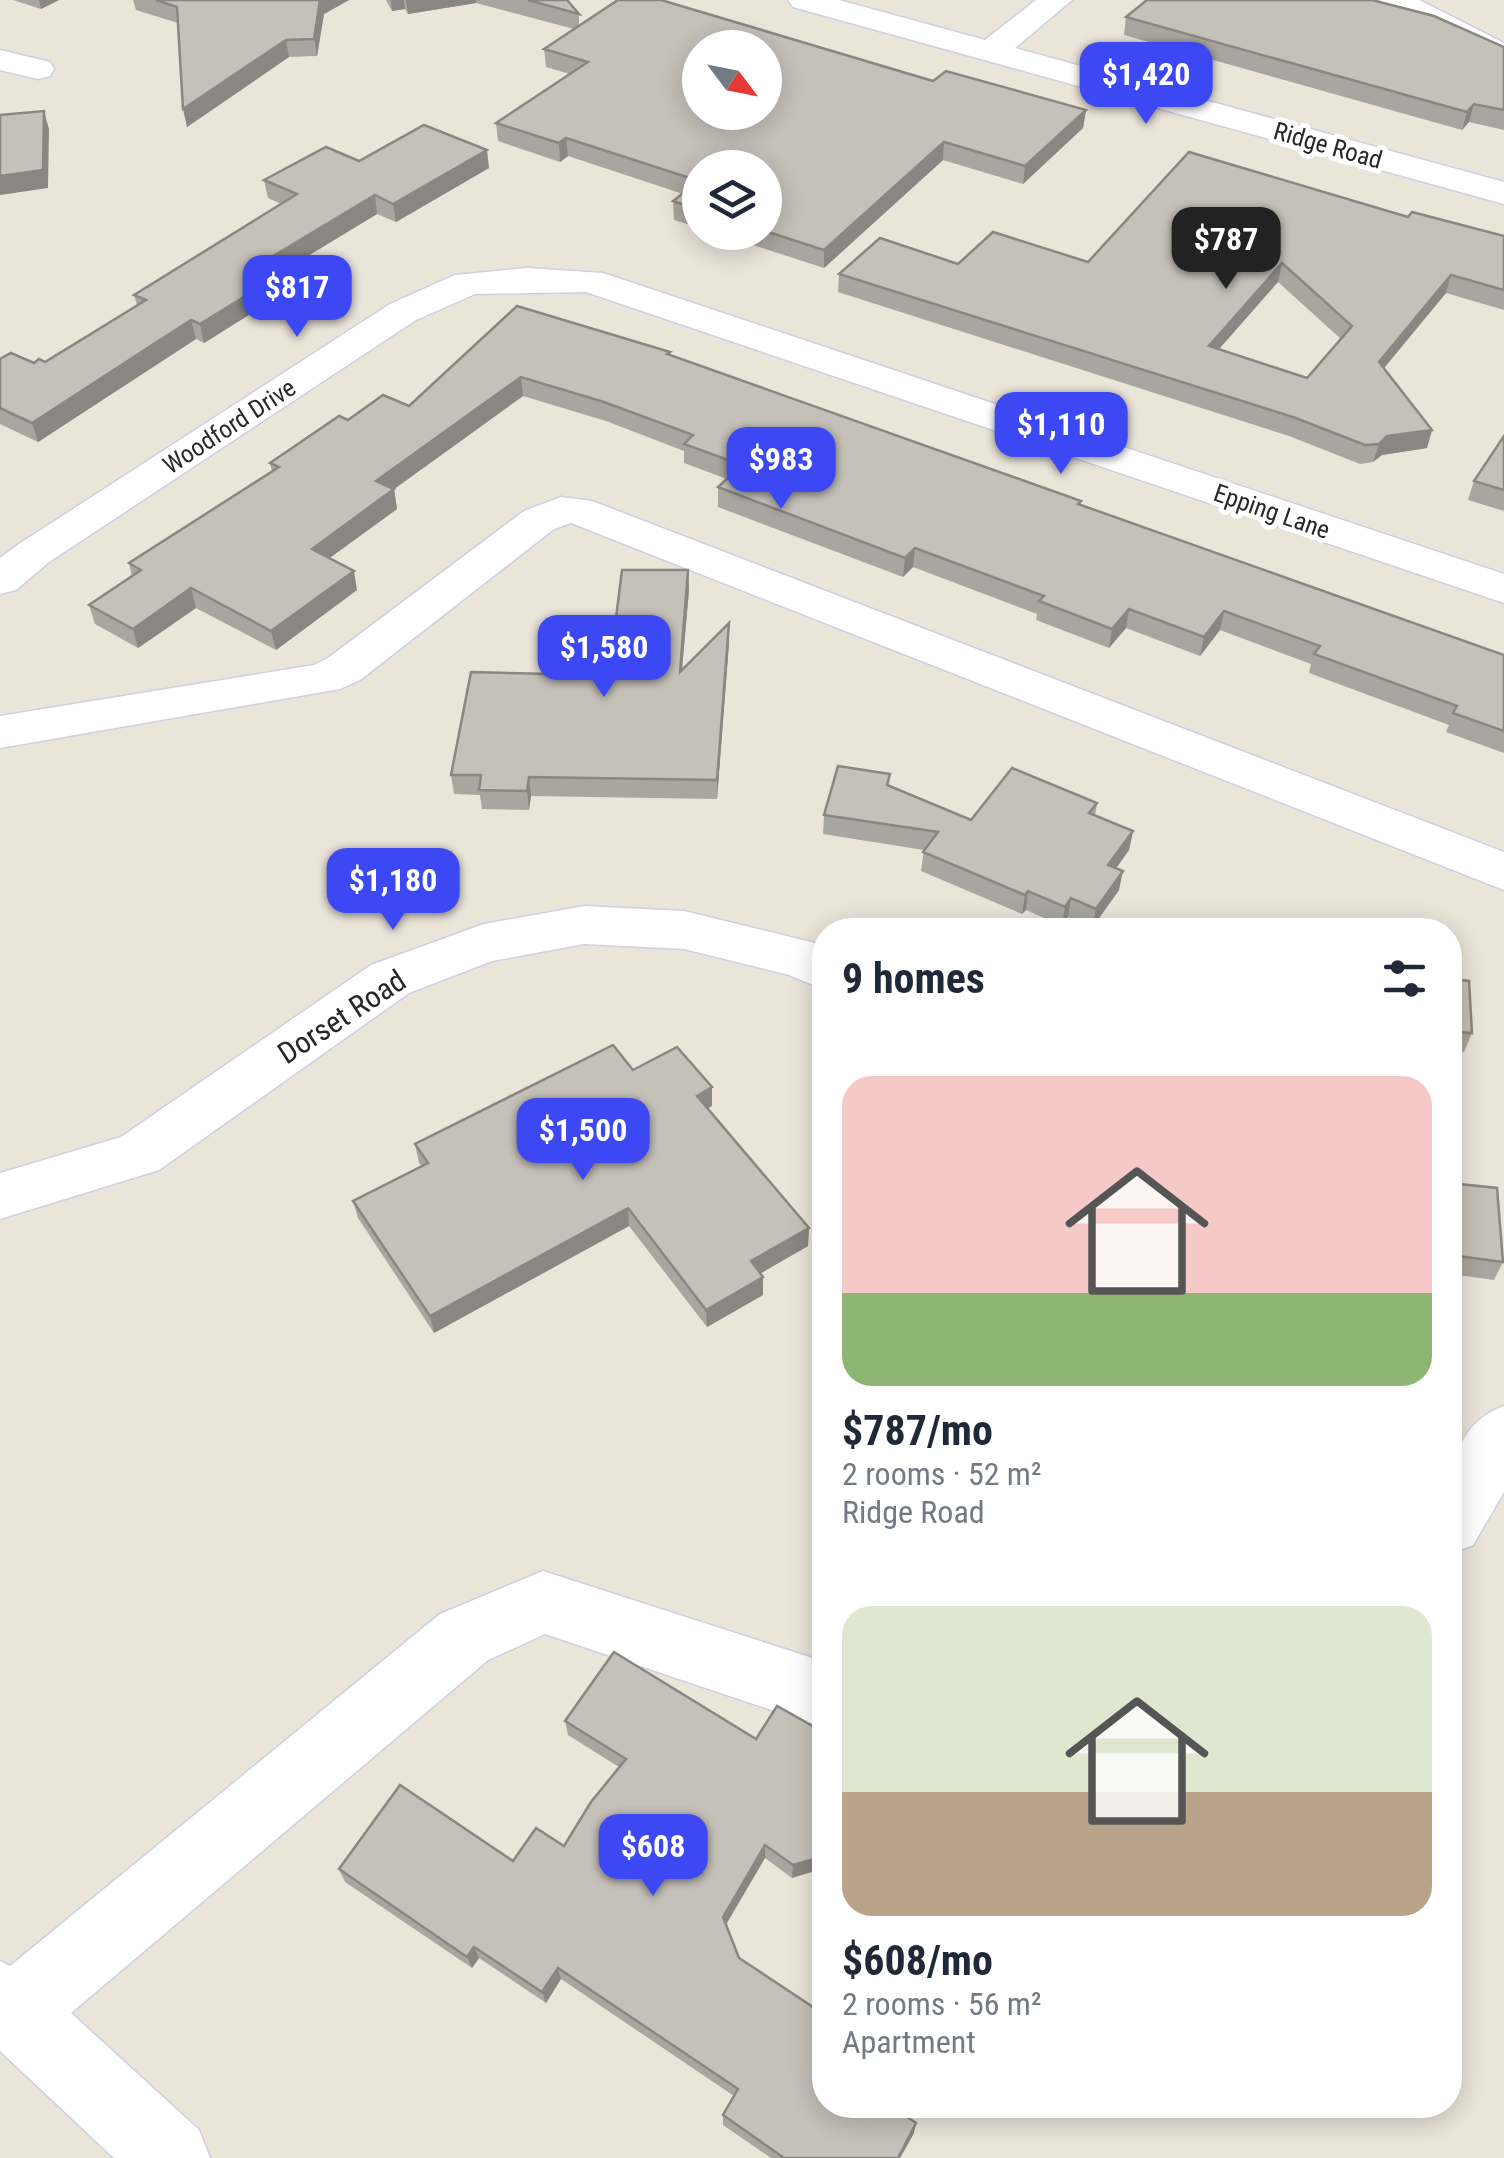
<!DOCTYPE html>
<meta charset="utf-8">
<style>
body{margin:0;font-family:"Roboto Condensed",sans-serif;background:#f2f2f3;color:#1f2937;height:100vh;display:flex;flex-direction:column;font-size:38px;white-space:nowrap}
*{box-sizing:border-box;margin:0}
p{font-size:32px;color:#747a83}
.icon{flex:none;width:55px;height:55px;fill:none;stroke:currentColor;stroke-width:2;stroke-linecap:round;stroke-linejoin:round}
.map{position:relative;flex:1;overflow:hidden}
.details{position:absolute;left:812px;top:918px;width:650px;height:1200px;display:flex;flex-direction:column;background:#fff;border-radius:40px;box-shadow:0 5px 25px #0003}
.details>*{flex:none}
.needle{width:65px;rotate:122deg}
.controls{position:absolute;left:682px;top:30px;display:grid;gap:20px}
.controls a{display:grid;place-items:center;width:100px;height:100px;border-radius:50%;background:#fff;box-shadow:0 5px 25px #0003;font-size:50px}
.price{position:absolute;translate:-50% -85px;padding:0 22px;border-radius:20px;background:#3b48f4;color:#fff;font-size:32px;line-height:65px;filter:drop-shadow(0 2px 5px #0008)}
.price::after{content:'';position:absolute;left:50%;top:60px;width:30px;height:22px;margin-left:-15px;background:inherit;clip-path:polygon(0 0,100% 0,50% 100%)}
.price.selected{background:#222;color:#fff}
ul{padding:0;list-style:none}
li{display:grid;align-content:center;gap:20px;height:530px;padding:0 30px}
li span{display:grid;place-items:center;height:310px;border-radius:30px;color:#555}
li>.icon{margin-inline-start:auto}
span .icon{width:180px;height:180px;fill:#fffc;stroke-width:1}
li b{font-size:42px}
h2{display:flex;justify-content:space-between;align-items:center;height:120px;padding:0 30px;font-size:42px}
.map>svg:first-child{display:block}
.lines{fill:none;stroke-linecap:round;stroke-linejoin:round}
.minor-casing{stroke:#ced0e0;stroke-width:3}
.minor{fill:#fff;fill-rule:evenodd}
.wall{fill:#a9a69f;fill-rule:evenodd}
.shaded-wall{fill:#8a8782}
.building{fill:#c5c1b9;stroke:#8a8782;stroke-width:2.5;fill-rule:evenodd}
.labels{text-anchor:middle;stroke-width:10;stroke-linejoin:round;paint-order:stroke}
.far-street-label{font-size:25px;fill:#272727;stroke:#fff}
.street-label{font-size:30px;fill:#272727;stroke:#fff}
</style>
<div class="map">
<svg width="1504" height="2158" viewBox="0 0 1504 2158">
<rect width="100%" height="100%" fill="#eae4d9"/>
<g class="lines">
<defs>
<g id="minor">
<path d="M788,0H839L985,40L1036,0H1072L1015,48L1504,182V204L793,7Z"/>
<path d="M1379,0H1419L1504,43V66L1384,7Z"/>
<path d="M0,50L50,62L54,69L50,76L38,79L0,70Z"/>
<path d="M527,268L603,273L1504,574V603L586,292L475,294L416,320L49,562L16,590L0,594V558L19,544L390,304L455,275Z"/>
<path d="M561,497L592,501L1504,852V890L571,523L554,529L360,680L340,689L0,748V716L314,665L328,658L524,511Z"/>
<path d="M584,906L684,911L823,945L825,990L789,975L684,949L584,944L492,961L409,993L159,1170L0,1219V1173L121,1137L371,965L484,924Z"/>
<path d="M1504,1406V1492L1473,1545L1450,1554C1450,1498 1441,1429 1504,1406Z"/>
<path d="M543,1571L825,1662V1728L545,1634L488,1660L71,2013L199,2130L210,2158H114L0,2051V1961L10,1966L440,1614Z"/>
</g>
</defs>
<use href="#minor" class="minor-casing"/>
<use href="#minor" class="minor"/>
</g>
<g class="wall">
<path d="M13,0H59L41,9Z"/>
<path d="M133,0H349L324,14L317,56L289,57L187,127L178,23L136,10Z"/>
<path d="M386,0H567L579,14V26L933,81L1086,110L1083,128L1023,184L943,160L824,268L713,232H765V168H700V228L674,220L673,201L683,194L568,156L560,162L498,141L496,123L570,74L546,67L544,49L574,29L476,3L408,14L405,9L392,11Z"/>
<path d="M1126,17L1504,47V130L1469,122L1462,130L1124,35Z"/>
<path d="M359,161L489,168L396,222L377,214L290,267L295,286L204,343L196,339L38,442L0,424V359L45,362L137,305L134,295L281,204L268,198L264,180Z"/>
<path d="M1408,217L1504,236V310L1446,293L1384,368L1432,430L1427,448L1382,455L1373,462L1360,464L1289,436L838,292L839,274L958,264L1088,262ZM1278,282L1341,339L1307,378L1219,349Z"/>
<path d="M517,306L670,352V355L1080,505L1504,655V753L1446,732L1449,725L1309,673L1311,664L1220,630L1200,656L1126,628L1109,648L1036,620L1037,614L913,567L903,577L718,507V487L727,479L684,463V451L606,421L523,396L394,489L397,509L329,558L357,590L276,650L196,608L138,648L95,624L89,605L132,576L129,563L272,471L270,463L348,420L409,406Z"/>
<path d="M1504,436V511L1468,500L1474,481Z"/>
<path d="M688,570L689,590L682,669L729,643L717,799L531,796L529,810L482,809L480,795L454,794L451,775L616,618Z"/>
<path d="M890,774L889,785L971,820L1097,803L1095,816L1133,831L1129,850L1116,868L1119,890L1092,928L1068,917L1062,926L1026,910L1022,914L921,871L924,850L823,834L824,815Z"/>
<path d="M1450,979L1472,1033L1464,1052L1450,1050Z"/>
<path d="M633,1070L712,1087V1106L708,1108L809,1228L808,1246L760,1273L763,1295L707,1327L629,1226L434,1333L358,1218L353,1201L422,1166L419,1163L415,1144Z"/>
<path d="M1450,1183L1503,1262L1494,1280L1450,1274Z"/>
<path d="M565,1721L756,1739L825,1733L792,1878L765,1858L726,1925L739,1958L903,2115L914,2133L900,2158H771L723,2125V2115L734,2096L561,1979L546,2003L479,1958L472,1968L345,1882L339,1869L513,1861L564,1846L619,1767L568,1735Z"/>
</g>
<g class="shaded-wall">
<path d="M39,0H59L41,9Z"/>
<path d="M320,0H349L324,14L317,56L314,39Z"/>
<path d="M391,0H404L405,9L392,11Z"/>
<path d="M406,0H476V3L408,14Z"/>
<path d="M286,40L289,57L187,127L183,109Z"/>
<path d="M1474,104L1469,122L1462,130L1467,112Z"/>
<path d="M1086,110L1083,128L1023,184L1025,166Z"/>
<path d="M44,111L49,129L48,188L0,195V176Z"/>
<path d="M566,138L568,156L560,162L559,143Z"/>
<path d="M944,142L943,160L824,268V250Z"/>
<path d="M487,150L489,168L396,222L393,204Z"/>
<path d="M375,195L377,214L273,277L270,258Z"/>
<path d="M1282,263L1278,282L1205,365L1209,346Z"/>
<path d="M291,268L295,286L204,343L200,324Z"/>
<path d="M1451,275L1446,293L1374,380L1379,362Z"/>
<path d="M191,320L196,339L38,442L32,423Z"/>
<path d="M521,377L523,396L379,500L376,481Z"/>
<path d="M1432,430L1427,448L1382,455L1373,462L1379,444L1387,436Z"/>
<path d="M394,489L397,509L316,568L312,549Z"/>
<path d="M915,548L913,567L903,577L905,558Z"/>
<path d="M688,570L689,590L680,691V672Z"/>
<path d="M354,571L357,590L276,650L271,631Z"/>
<path d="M191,588L196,608L138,648L133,629Z"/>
<path d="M1129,609L1126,628L1109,648L1112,629Z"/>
<path d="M1224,611L1220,630L1200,656L1204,637Z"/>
<path d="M729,623V643L717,799V780Z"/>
<path d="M529,777L531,796L529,810L527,791Z"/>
<path d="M1133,831L1129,850L1105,884L1108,865Z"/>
<path d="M1123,871L1119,890L1092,928L1096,909Z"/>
<path d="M1028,891L1026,910L1022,914L1025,895Z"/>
<path d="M1071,898L1068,917L1062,926L1065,907Z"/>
<path d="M712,1087V1106L698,1114L697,1096Z"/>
<path d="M628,1208L629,1226L434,1333L430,1316Z"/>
<path d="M809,1228L808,1246L751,1279V1261Z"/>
<path d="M763,1277V1295L707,1327L706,1310Z"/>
<path d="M765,1845V1858L723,1929V1917Z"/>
<path d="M825,1856V1868L792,1878L793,1865Z"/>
<path d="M474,1947L479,1958L472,1968L467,1957Z"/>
<path d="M558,1968L561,1979L546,2003L542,1992Z"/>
<path d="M916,2123L914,2133L900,2158H898Z"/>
</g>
<g class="building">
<path d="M156,0H320L314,39L286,40L183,109L177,7Z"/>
<path d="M528,0H567L579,14Z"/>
<path d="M618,0H661L933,81L946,71L1086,110L1025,166L944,142L824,250L765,231V168H700V210L673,201L699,181L566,138L559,143L496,123L588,62L544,49ZM700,48H765V112H700Z"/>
<path d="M1147,0H1372L1434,16L1504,47V110L1474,104L1467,112L1126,17Z"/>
<path d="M44,111L43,170L0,176V115Z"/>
<path d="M424,125L487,150L393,204L375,195L270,258L291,268L200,324L191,320L32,423L0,408V359L11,353L34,363L39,359L45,362L146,300L134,295L297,194L264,180L326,147L359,161Z"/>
<path d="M1189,152L1408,217L1412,212L1504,236V290L1451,275L1379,362L1432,430L1387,436L1379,444L1365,445L1293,417L839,274L880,238L958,264L993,232L1088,262ZM1282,263L1352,326L1307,378L1209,346Z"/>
<path d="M517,306L670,352L667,354L1081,501L1078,504L1504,655V731L1453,713L1457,706L1314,654L1320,646L1224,611L1204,637L1129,609L1112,629L1039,601L1044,596L915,548L905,558L718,487L742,465L684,444L693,435L604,402L521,377L376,481L394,489L312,549L354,571L271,631L191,588L133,629L89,605L141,570L129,563L279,467L270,463L339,416L348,420L383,395L409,406Z"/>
<path d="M1504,436V490L1474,481Z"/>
<path d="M622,570H688L680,672L729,623L717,780L529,777L527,791L479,790L481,775H451L471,672L551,674L559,617L616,618Z"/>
<path d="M838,766L890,774L887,785L971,820L1012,768L1097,803L1089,813L1133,831L1108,865L1123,871L1096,909L1071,898L1065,907L1028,891L1025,895L923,852L938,832L824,815Z"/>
<path d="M1450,979L1469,981L1472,1033L1450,1031Z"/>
<path d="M613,1045L633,1070L677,1047L712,1087L697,1096L809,1228L751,1261L763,1277L706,1310L628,1208L430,1316L353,1201L428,1163L415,1144Z"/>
<path d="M1450,1183L1497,1188L1503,1262L1450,1255Z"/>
<path d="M614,1652L756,1739L777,1706L825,1733V1856L793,1865L765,1845L723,1917L739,1958L825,2015V2105H906L901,2113L916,2123L898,2158H784L723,2115L738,2089L558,1968L542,1992L474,1947L467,1957L339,1869L400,1785L513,1861L536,1828L564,1846L591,1802L626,1759L565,1721Z"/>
</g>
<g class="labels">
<g class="far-street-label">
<text transform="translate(1328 145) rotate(16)" y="9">Ridge Road</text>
<text transform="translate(229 426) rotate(-33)" y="9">Woodford Drive</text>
<text transform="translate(1272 511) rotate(19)" y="9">Epping Lane</text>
</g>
<g class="street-label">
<text transform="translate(342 1017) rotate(-33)" y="10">Dorset Road</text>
</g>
</g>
</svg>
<div class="controls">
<a><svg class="needle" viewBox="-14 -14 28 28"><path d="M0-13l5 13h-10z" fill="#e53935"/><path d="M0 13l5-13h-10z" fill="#747a83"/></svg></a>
<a><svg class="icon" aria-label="layers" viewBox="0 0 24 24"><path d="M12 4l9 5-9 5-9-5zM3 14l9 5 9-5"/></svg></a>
</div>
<b class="price" style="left:1146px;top:127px">$1,420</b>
<b class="price selected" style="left:1226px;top:292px">$787</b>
<b class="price" style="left:297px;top:340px">$817</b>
<b class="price" style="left:1061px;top:477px">$1,110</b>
<b class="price" style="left:781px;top:512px">$983</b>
<b class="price" style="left:604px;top:700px">$1,580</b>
<b class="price" style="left:393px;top:933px">$1,180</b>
<b class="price" style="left:583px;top:1183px">$1,500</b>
<b class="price" style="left:653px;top:1899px">$608</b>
<section class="details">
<h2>9 homes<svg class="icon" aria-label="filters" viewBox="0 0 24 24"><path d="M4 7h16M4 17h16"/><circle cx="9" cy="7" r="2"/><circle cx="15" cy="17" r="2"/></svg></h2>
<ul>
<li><span style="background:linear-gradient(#f6c9c9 70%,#8fb573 0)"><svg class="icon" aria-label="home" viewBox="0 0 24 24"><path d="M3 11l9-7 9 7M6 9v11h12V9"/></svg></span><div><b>$787/mo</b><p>2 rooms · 52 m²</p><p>Ridge Road</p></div></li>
<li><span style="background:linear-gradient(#dfe7d0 60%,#b9a48a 0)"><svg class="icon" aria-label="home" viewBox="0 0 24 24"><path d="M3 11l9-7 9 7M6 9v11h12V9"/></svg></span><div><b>$608/mo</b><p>2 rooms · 56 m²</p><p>Apartment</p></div></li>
</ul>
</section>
</div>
